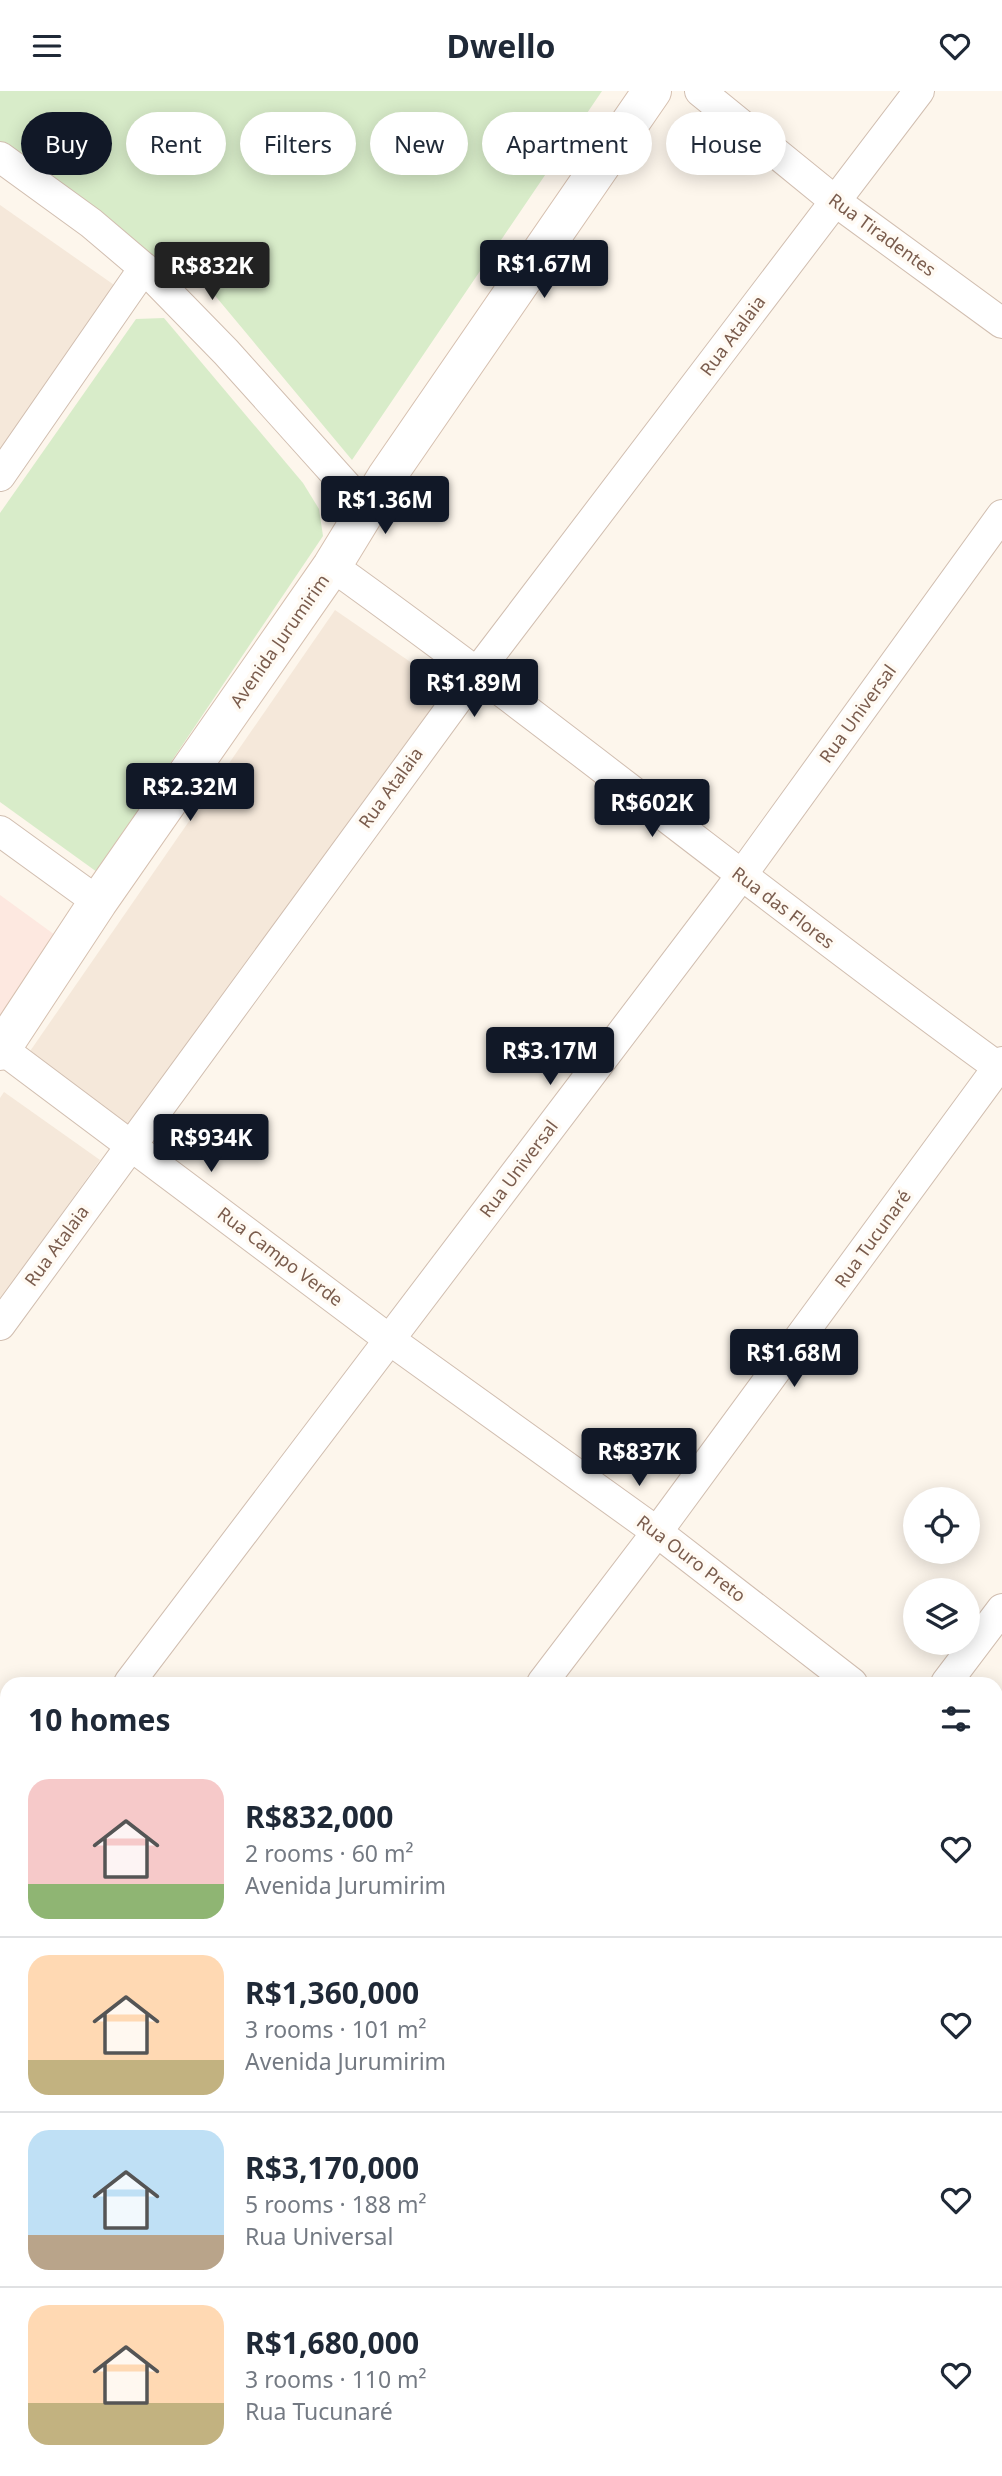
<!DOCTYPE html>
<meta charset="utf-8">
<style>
body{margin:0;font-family:"Noto Sans",sans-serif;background:#f6f6f7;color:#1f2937;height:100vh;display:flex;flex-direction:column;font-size:26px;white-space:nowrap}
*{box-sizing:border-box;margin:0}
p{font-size:23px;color:#747a83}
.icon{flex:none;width:38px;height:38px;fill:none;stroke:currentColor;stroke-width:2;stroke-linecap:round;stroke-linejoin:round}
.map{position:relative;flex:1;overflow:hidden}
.side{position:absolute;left:0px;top:1586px;width:1003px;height:800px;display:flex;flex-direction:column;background:#fff;border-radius:21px 21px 0 0;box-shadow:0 4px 18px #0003}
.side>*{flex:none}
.hud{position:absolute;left:21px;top:21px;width:961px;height:63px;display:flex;gap:14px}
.fabs{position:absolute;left:903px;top:1396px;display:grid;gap:14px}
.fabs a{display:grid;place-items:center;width:77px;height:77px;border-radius:50%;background:#fff;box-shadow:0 4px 18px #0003;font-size:35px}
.price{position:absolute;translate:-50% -60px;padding:0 16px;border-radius:7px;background:#111827;color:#fff;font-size:23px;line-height:46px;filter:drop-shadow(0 2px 4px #0008)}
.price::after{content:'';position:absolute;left:50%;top:42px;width:21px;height:16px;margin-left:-10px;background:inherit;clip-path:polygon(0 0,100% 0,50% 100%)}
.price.current{background:#222;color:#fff}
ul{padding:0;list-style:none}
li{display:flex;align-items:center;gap:21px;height:175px;padding:0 28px}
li+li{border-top:2px solid #e0e1e3}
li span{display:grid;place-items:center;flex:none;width:196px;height:140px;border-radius:21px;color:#555}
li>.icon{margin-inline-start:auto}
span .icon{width:84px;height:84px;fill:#fffc;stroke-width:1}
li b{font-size:30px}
h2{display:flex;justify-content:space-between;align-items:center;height:84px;padding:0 28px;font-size:30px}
.chip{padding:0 24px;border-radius:32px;background:#fff;box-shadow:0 4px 18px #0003;font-size:24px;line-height:63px}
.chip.current{background:#111827;color:#fff}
header{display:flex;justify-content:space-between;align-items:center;height:91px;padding:0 28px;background:#fff;font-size:32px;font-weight:700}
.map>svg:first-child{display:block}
.residential{fill:#f5e8da}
.commercial{fill:#fde8e0}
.green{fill:#d8ecc9}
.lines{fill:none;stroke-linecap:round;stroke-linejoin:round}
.stream{stroke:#a5d3da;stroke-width:10}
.street-casing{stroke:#d1beb0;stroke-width:32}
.secondary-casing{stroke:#d6c0b0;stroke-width:40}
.street{stroke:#fff;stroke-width:30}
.secondary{stroke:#fff;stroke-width:38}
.labels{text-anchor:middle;stroke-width:7;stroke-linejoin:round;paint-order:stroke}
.street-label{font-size:18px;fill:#7a5c4d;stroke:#fffaf3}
</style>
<header><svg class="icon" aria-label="menu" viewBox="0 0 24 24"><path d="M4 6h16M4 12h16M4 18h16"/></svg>Dwello<svg class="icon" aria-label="heart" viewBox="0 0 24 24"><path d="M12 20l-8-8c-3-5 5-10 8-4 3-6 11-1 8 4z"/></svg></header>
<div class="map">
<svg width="1002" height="2385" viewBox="0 0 1002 2385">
<rect width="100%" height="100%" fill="#fdf6ec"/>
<g class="residential">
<path d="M0,114L117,196L0,373Z"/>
<path d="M335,519L451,599L127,1042L26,966Z"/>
<path d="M4,1001L100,1069L0,1209V1007Z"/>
</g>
<path class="commercial" d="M0,804L55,844L0,924Z"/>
<g class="green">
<path d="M0,0H602L352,369L172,153L155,174L0,59Z"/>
<path d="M164,227L303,392L319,418L323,445L97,781L0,711V422L136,228Z"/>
</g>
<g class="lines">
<g class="stream">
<path d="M996,2095L1002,2083"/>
<path d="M776,2385L782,2378"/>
</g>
<defs>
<g id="street">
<path d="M700,0L835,110L1002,232"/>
<path d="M0,66L91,132L144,177L226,261L367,418"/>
<path d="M0,385L144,177"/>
<path d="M332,475C559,638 775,815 1002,979"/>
<path d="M0,740L98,811"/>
<path d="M2,958L390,1249L657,1441L852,1592"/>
<path d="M0,1234L478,580L919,0"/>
<path d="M129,1592L741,785L1002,424"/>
<path d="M542,1592L657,1441L1002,971"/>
<path d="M946,1592L1002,1518"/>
<path d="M0,1701L7,1706"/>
<path d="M0,1763L7,1753"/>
<path d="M996,2165L1002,2156"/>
<path d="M0,2319L7,2310"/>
<path d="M952,2378L962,2385"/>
<path d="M354,2385L359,2378"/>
<path d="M838,2385L844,2378"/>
</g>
<path id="secondary" d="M0,960L98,811L332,475L387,385L652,0"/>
</defs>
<use href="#street" class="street-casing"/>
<use href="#secondary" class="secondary-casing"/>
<use href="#street" class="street"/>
<use href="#secondary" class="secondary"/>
</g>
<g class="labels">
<g class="street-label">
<text transform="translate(882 144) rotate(36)" y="6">Rua Tiradentes</text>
<text transform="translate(733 245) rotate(-53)" y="6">Rua Atalaia</text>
<text transform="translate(280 550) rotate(-55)" y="6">Avenida Jurumirim</text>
<text transform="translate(858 623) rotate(-54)" y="6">Rua Universal</text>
<text transform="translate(391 697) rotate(-54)" y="6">Rua Atalaia</text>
<text transform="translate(783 817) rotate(37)" y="6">Rua das Flores</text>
<text transform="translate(519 1078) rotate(-53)" y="6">Rua Universal</text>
<text transform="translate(873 1148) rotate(-54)" y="6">Rua Tucunaré</text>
<text transform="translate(57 1155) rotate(-54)" y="6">Rua Atalaia</text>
<text transform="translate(280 1166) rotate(37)" y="6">Rua Campo Verde</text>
<text transform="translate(691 1468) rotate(37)" y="6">Rua Ouro Preto</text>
</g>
</g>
</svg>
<div class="fabs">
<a><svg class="icon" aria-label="locate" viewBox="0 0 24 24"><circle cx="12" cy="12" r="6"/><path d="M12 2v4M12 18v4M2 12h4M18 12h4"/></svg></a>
<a><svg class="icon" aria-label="layers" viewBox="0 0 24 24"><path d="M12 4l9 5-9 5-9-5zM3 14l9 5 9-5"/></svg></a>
</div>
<b class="price" style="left:544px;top:209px">R$1.67M</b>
<b class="price current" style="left:212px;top:211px">R$832K</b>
<b class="price" style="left:385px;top:445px">R$1.36M</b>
<b class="price" style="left:474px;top:628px">R$1.89M</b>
<b class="price" style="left:190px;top:732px">R$2.32M</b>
<b class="price" style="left:652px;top:748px">R$602K</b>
<b class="price" style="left:550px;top:996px">R$3.17M</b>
<b class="price" style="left:211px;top:1083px">R$934K</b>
<b class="price" style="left:794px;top:1298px">R$1.68M</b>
<b class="price" style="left:639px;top:1397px">R$837K</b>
<div class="hud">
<a class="chip current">Buy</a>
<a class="chip">Rent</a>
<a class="chip">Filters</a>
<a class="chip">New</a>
<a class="chip">Apartment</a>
<a class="chip">House</a>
</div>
<section class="side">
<h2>10 homes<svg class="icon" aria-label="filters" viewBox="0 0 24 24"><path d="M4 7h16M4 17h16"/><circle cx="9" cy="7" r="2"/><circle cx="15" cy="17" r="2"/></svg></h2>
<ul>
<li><span style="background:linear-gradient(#f6c9c9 75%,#8fb573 0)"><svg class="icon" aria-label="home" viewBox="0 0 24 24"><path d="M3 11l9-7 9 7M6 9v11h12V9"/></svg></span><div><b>R$832,000</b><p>2 rooms · 60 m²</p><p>Avenida Jurumirim</p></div><svg class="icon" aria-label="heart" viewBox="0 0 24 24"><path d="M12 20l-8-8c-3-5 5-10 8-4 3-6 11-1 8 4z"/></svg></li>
<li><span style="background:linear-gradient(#ffd9b3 75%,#c2b280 0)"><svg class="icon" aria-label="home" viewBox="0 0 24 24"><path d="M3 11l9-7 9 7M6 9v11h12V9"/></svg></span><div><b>R$1,360,000</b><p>3 rooms · 101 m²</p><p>Avenida Jurumirim</p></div><svg class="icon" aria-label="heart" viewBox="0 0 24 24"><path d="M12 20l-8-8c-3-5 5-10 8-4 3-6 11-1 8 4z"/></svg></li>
<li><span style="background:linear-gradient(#bfe0f5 75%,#b9a48a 0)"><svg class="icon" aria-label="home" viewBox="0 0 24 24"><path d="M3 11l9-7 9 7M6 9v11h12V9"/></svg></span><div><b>R$3,170,000</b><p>5 rooms · 188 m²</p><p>Rua Universal</p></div><svg class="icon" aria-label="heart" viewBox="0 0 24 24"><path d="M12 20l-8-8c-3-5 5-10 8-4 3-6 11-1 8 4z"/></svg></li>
<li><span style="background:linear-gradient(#ffd9b3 70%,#c2b280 0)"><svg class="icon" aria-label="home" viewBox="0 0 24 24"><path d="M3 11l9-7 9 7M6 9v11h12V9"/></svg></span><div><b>R$1,680,000</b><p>3 rooms · 110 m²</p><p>Rua Tucunaré</p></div><svg class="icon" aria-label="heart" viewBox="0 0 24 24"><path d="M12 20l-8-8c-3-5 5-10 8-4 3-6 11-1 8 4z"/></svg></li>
</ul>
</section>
</div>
